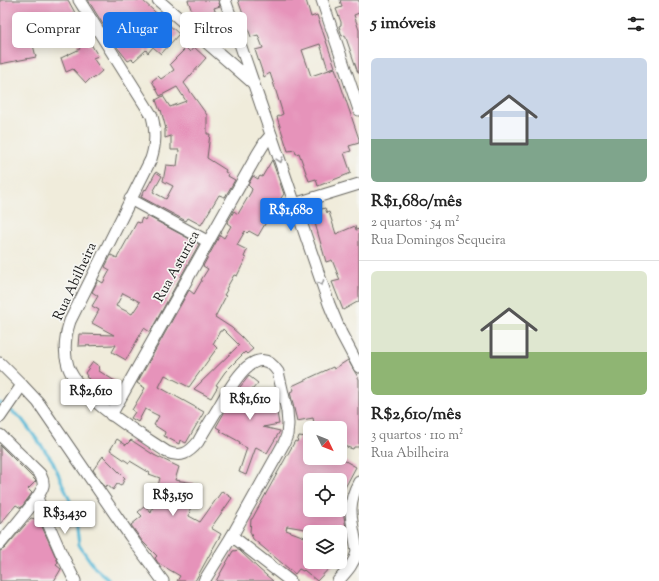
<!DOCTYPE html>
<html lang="pt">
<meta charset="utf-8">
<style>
body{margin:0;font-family:"Sorts Mill Goudy",serif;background:#f2f2f2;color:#222;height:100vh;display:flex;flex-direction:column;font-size:15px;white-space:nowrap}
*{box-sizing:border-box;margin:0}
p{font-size:13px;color:#767676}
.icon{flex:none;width:22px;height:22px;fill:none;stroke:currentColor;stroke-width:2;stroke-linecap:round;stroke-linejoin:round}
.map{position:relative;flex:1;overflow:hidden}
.panel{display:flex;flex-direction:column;background:#fff;width:300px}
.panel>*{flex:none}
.hud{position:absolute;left:12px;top:12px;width:287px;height:36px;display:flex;gap:8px}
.needle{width:26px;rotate:133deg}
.controls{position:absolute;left:303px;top:421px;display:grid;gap:8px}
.controls a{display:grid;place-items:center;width:44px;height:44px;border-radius:6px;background:#fff;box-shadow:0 2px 10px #0003;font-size:20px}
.price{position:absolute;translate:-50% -34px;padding:0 9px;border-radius:4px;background:#fff;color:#222;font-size:13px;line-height:26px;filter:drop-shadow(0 1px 2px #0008)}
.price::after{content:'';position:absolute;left:50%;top:24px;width:12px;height:9px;margin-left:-6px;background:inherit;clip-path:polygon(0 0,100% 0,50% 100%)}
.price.active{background:#1a73e8;color:#fff}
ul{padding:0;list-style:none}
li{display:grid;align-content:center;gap:8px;height:212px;padding:0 12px}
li+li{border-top:1px solid #e0e0e0}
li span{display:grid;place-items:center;height:124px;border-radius:6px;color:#555}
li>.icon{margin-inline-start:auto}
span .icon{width:72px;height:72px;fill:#fffc;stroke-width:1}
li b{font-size:17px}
h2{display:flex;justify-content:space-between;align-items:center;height:48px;padding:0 12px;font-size:17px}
.chip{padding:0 14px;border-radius:6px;background:#fff;box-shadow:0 2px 10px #0003;font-size:14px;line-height:36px}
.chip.active{background:#1a73e8;color:#fff}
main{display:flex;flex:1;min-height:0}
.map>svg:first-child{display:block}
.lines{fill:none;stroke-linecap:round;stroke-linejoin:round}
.stream{stroke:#59bad8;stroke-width:3}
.building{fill:#e693ba;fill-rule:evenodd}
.minor-casing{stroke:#66655f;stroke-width:13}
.minor{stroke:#fff;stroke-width:11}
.oneway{stroke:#999}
.labels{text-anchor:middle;stroke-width:3.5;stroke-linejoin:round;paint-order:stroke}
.street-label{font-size:14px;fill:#1c1c1c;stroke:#f6f6f2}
</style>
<main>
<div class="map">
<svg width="359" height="581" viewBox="0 0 359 581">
<rect width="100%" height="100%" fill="#f6f6f2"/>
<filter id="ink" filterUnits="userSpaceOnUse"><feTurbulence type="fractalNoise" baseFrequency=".025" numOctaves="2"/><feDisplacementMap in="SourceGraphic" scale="8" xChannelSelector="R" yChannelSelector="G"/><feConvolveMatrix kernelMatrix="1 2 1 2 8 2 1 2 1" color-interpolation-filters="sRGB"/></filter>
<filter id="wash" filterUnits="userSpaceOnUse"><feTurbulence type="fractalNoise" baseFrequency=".012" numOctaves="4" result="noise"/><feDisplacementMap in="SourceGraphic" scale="16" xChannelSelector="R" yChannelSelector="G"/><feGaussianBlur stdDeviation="0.9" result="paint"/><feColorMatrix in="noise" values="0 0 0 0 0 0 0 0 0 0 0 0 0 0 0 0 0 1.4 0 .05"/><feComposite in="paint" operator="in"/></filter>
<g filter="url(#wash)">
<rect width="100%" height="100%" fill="#f0ecdb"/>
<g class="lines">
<path class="stream" d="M0,403L21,418L52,460L75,512L79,545L95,568L110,581"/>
</g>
<g id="blocks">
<g class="building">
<path d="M0,0H68L85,31L83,32L89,45L91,44L98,56L93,58L102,71L93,79L92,77L86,83L73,69L66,72L61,58L80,49L73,34L62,39H60L58,35L52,39L43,20L31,26L36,40L32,41L36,57L0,64Z"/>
<path d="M88,0H142L179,34L161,54L153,47L148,53L146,50L134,61L132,59L128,61L117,47Z"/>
<path d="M188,0H218L220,6L214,8L219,22L207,25L206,20L203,21L200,13L193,15Z"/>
<path d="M238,0H306L311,17L317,15L335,67L328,69L320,44L302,50L311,76L335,68L359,139V143L349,146L351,151L344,153L351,173L318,186L316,179L309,181L299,153L296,154L295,150L288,151L277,117L283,114L274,85L270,73L264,77L255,50L263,48L258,35L251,37Z"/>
<path d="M340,0H359V13L354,15L359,30V73H358L345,35L342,36L339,26L341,25V22L336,9L342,7Z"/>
<path d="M194,47L206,58L184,83L207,115V134H210L207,158L226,170L225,172L229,174L228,176L235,180L225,197L219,195L201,225L188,218L186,221L141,197L145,189L146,190L156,172L162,176L153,192L166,199L173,186L163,181L166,165L177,166L179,150H171V136L165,138V129H166L161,110L160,111L156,100L163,96L170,107L186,101L177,87L160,96L152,81L158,76L161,79L174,70L170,64L186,48L190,52Z"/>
<path d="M272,160L284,194L276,205L258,236L249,231L247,233L245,231L237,245L247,250L244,257L246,258L237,276L234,275L226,289L227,290L224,295L226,296L215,317L232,328L241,336L253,349L247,354L245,352L225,372L216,385L218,386L211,398L194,389L239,345L223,329L222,331H220L213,344L217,348L189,387L165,375L159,387L204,412L186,443L180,440L179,444L164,436L165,432L154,425L159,416L145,409L138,422L131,418L135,412L132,410L145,388L137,383L189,290L194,294L202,280H201L208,269L203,266L220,235L224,238L231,226L227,223L234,211L238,214L251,192L252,189L248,185L253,176L258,179L260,176L262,177Z"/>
<path d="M325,208L327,213L329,212L336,234L355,226L356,230L359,229V301L343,310L332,282L340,280L332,260L326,262L313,216L319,214L318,210Z"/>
<path d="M147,216L199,244L150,332L144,328L126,360L112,352L116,345L78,346L79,334L114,335L92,323L99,310L92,306L98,296L92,292L98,280L103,283L110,270L105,267L111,255L117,258L137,222L140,223L142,218L145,220ZM123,293L140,302L132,314L116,306Z"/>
<path d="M348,360L359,379V447H354L353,449L340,445V428H330L329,425L315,427L313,418L297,421L290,392L294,390L292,386L333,367L334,369Z"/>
<path d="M93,362L100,367L99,368L100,369L99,371L115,381L109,390L114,394L110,400L87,382L89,379L86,377L87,376L85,373Z"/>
<path d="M249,376L258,383L252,390L255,391L252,398L272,395L276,407L279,424L263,427L280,431L267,453L256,447L246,475L239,472L247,448L239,444L240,442L220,431L221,430L216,427L236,392Z"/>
<path d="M299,436L307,437L306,439L310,441V458H340L356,467L340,497V480H310V510H336L343,512L347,532H323L287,526L286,530L310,539V562H335L317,581L304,570L303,571L299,569L295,574L253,539L250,532L251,519H252L295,441L297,442Z"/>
<path d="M117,439L126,445L131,440L154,455L179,467L175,480L194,483L189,516L200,522L222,491L232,498L211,528L221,534L195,581H177L180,576L158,563L155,558L157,556L142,541L131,525L142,516L138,512L145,506L151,513L160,478L149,474L150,473L130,461L129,463L110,450Z"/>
<path d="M0,445L36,481L28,489L32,493L21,508L16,505L0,524Z"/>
<path d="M103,456L125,478L121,486L117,484L113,490L107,485L106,487L104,486L93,470Z"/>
<path d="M31,518L39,520L58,562L56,565L61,569L54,581H0V551L5,548Z"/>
<path d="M239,550L259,569L273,581H216L233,551Z"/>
</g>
</g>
</g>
<g filter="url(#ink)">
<use href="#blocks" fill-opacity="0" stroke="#66655f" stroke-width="1"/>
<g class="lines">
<defs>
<g id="minor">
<path d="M79,0L152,116C156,132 156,143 151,159L70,321C65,336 63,351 68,366C79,399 139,433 167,452C181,458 189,453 198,442C205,429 213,417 220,405C230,388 256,338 278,372L287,411L288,424L287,435L284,443L232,536L204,581"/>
<path d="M158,0L253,83"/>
<path d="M225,0L329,304L341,333L359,367"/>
<path d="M322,0L359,110"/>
<path d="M130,199L207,241"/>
<path d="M294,204L359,184"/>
<path d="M0,363L22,385L38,402L130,536L163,581"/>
<path d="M111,415L257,155L265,142L271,135"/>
<path d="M0,417L22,385"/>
<path d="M0,435L40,474C42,478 44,481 43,486C41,497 9,532 0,544"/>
<path d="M37,498L61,553L75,581"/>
<path d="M232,536L290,581"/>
<path d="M338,581C346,572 354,564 357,552C354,524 344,509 359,482"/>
</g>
</defs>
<use href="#minor" class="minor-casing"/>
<use href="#minor" class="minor"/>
</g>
<defs><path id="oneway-chevron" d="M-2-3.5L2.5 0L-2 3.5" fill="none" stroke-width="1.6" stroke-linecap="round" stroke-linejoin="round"/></defs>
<g class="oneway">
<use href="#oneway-chevron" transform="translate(280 160) rotate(72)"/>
<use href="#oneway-chevron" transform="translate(321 283) rotate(70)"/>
</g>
</g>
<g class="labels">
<g class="street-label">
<text transform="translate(176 266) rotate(-61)" y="5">Rua Asturica</text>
<text transform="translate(74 281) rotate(-65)" y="5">Rua Abilheira</text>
</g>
</g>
</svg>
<div class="controls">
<a><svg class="needle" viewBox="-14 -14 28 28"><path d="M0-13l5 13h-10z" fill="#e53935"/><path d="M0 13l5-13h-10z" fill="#767676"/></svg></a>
<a><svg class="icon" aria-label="locate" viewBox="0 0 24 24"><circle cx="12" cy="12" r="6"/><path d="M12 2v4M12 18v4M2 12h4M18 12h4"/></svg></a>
<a><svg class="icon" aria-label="layers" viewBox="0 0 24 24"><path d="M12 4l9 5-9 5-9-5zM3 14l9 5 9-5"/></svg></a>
</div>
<b class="price active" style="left:291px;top:232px">R$1,680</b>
<b class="price" style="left:91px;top:413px">R$2,610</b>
<b class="price" style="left:250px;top:421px">R$1,610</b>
<b class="price" style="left:173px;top:517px">R$3,150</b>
<b class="price" style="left:65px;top:535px">R$3,430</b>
<div class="hud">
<a class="chip">Comprar</a>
<a class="chip active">Alugar</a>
<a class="chip">Filtros</a>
</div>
</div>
<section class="panel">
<h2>5 imóveis<svg class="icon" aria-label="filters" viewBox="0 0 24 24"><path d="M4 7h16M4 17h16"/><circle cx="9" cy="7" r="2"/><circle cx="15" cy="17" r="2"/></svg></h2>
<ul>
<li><span style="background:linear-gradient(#c9d6e8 65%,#7fa58c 0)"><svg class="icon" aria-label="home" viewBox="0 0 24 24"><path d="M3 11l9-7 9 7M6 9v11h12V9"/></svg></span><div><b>R$1,680/mês</b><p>2 quartos · 54 m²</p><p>Rua Domingos Sequeira</p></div></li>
<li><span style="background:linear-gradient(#dfe7d0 65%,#8fb573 0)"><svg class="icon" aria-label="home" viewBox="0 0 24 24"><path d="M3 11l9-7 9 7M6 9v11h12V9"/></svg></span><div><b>R$2,610/mês</b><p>3 quartos · 110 m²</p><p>Rua Abilheira</p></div></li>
</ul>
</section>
</main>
